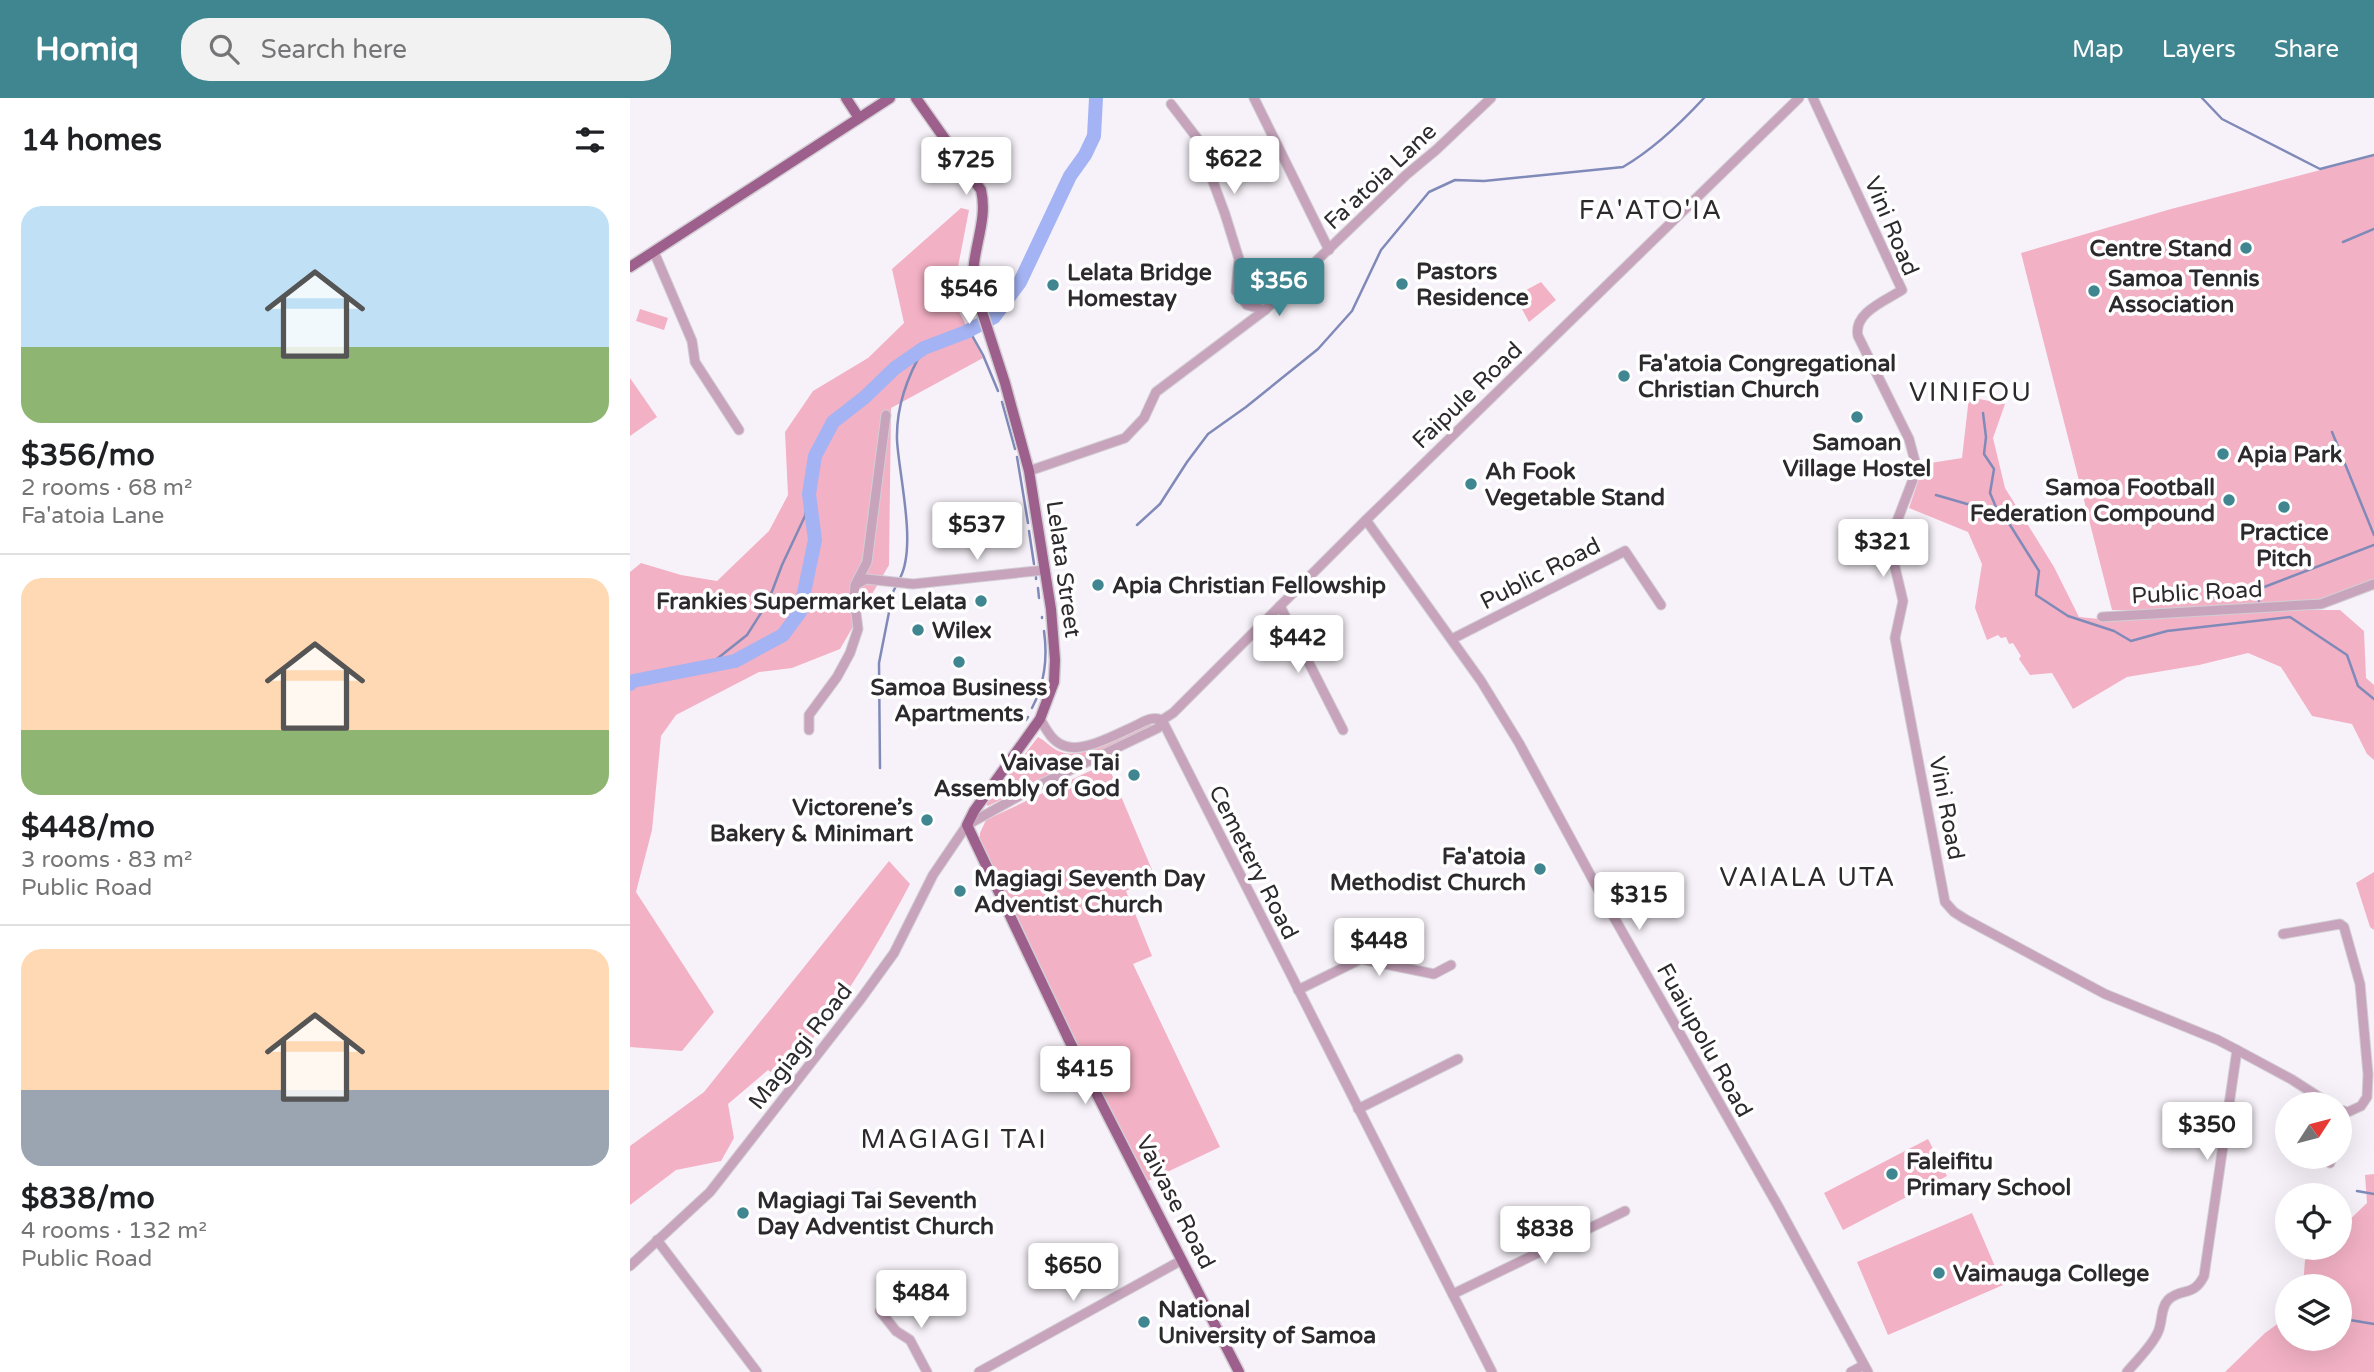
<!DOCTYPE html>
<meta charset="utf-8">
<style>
body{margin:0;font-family:"Varela Round",sans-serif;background:#f2f2f2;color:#202124;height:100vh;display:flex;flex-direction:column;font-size:26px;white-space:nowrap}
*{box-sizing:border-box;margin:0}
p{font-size:23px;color:#757577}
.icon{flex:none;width:38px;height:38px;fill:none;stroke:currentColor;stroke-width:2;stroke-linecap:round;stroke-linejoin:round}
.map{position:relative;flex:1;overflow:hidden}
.details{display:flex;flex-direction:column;background:#fff;width:630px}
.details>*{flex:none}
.needle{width:46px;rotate:54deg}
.buttons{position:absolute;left:1645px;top:994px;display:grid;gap:14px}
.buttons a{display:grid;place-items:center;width:77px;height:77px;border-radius:50%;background:#fff;box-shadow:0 7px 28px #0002;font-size:35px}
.price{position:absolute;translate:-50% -60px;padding:0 16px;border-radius:7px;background:#fff;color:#222;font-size:23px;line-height:46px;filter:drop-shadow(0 2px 4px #0008)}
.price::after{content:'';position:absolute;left:50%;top:42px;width:21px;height:16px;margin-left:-10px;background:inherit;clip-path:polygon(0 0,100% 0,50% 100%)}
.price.on{background:#408691;color:#fff}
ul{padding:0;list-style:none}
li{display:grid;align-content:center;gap:14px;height:371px;padding:0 21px}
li+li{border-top:2px solid #e0e0e0}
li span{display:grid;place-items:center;height:217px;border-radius:21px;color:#555}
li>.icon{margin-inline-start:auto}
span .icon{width:126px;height:126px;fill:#fffc;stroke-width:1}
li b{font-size:30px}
h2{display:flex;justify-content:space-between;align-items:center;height:84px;padding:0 21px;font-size:30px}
header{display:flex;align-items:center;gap:42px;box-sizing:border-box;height:98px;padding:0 35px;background:#408691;color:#fff}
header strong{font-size:33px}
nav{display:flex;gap:38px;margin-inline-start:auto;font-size:24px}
.search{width:490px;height:63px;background:#f2f2f2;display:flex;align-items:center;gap:18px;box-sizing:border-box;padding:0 24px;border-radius:28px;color:#757577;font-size:26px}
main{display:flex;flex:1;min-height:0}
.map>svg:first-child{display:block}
.green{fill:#f3b1c5}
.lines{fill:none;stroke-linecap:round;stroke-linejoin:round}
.stream{stroke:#808ab8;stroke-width:2.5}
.river{stroke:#a4b3f3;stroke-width:14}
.minor-casing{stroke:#d2ced4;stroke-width:11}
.major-casing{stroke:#d2ced4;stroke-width:13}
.minor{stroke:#c7a4bc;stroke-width:9}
.major{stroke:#9d608c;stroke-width:10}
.poi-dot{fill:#408691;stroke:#fff;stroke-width:2.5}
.labels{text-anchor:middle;stroke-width:7;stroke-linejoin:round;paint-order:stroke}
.street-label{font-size:23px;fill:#2c2a2d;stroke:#fff}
.poi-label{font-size:23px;font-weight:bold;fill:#2c2a2d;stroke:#fff;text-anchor:start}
.quarter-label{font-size:26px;letter-spacing:2px;fill:#2c2a2d;stroke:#fff}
</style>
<header>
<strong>Homiq</strong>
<div class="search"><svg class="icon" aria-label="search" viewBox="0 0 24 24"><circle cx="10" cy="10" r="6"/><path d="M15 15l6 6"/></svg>Search here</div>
<nav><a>Map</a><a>Layers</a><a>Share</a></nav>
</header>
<main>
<section class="details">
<h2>14 homes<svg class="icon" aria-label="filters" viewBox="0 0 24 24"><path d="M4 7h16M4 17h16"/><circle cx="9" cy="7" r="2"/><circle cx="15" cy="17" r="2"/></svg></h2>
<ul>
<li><span style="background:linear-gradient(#bfe0f5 65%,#8fb573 0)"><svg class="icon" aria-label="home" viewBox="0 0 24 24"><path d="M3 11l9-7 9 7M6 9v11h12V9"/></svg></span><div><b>$356/mo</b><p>2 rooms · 68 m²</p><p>Fa'atoia Lane</p></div></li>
<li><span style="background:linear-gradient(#ffd9b3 70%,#8fb573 0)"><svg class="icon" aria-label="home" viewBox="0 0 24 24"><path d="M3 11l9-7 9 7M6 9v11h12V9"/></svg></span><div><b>$448/mo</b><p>3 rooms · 83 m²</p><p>Public Road</p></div></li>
<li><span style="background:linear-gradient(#ffd9b3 65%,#9aa5b1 0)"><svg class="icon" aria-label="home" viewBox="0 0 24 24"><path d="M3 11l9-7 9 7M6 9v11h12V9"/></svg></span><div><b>$838/mo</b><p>4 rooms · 132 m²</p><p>Public Road</p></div></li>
</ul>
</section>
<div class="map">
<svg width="1744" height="1274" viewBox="0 0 1744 1274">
<rect width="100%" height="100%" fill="#f7f2f9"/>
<g class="green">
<path d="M1744,58V488L1651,512H1710L1734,533L1736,580L1744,587V662L1737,656L1722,626L1682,618L1651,569L1618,555L1569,567L1497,579L1443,611L1422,575L1400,577L1389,561L1391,558L1383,545L1379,546L1376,539L1371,540L1368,537L1357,542L1345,510L1352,466L1338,434L1279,410L1294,366L1332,360L1339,299L1375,306L1363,340L1375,390L1424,469L1449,519L1480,522L1577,512H1482L1391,155L1541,111Z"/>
<path d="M331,110L339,112L322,200L353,260L261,310L259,467L210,551L162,570L129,574L46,617L31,638L22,732L6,794L84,914L52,953L0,949V474L11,465L51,477L87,483L139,433L158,397L155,334L183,293L238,260L274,225L262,171Z"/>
<path d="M911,184L926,202L899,224L885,198Z"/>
<path d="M10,211L38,220L34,232L6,223Z"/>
<path d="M0,280L27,319L0,338Z"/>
<path d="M521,626L522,628L358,708L356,706L408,639C416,643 422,651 431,654C456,662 498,636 521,626Z"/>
<path d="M477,665L525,779L496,793L522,858L503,866L590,1049L516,1084L459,973L350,748V735L356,722Z"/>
<path d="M259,763L280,786C242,858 205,919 149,980L138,972L98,1006L104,1040L91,1063L46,1072L0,1107V1048L74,994Z"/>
<path d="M1744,774V832L1740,829L1726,785Z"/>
<path d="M1298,1041L1317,1078L1213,1132L1194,1095Z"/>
<path d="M1744,1076V1274H1595L1635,1235L1657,1219V1241H1710V1188H1673L1675,1162L1689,1150H1710V1131L1737,1105L1735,1077Z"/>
<path d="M1342,1115L1373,1187L1258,1237L1227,1164Z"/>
</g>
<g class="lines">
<g class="stream">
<path d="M1572,0L1592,21L1690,71L1744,57"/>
<path d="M1713,144L1744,131"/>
<path d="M339,232L353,257L368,293"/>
<path d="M372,304L385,351"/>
<path d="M1353,315L1356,339L1354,356L1364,371L1360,395L1371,421"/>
<path d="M1702,334L1744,437"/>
<path d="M387,359L398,425"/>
<path d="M1306,397L1337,406H1354L1360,414L1380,427L1409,473L1406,497L1438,518L1484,533L1501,543L1537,533L1660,519L1717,557L1728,588L1744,601"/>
<path d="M507,427L530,406L557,364L578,336L616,309L688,251L722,213L751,152L799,94L825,82L854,83L993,69C1024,51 1050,26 1074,0"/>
<path d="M399,433L404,466"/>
<path d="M406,479V481"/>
<path d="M270,480C287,448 269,378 267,342C266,310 278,277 294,250"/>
<path d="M408,490L409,500"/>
<path d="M1629,503V491L1744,447"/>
<path d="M412,519V520"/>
<path d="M78,568L117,537L138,504L152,467L175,418L179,396"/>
<path d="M402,610C415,585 418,561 414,533"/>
<path d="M396,622L398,619"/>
<path d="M250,670L249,565L263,494L267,486"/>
<path d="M1727,1093L1744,1096"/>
<path d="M1710,1224L1714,1221L1744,1226"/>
</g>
<path class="river" d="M0,586L3,583L105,563L153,537L170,514L185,442L179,396L185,358L203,324L235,299L265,270L294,250L336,234L364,219L390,184L440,78L455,57L464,38L466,0"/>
<defs>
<g id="minor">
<path d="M624,0L699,152"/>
<path d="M1183,0L1272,192C1255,203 1223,215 1228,238L1279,341L1287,371L1259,444L1273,503L1265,540L1315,804L1324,814L1335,821L1475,896L1588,942L1607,952L1574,1178C1563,1200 1551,1189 1538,1202C1530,1211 1533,1223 1528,1234C1522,1248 1507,1262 1497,1274"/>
<path d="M541,6L567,40L595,116L609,161L606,193L617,207L635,212"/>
<path d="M24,154L62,243L65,264L109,332"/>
<path d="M399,373L495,340L514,320L526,294L635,212L776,77L806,52L861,0"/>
<path d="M736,422L851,583L889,645L969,793L1148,1108L1238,1274"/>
<path d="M226,485L237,464L256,317"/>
<path d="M650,508L713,632"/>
<path d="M1472,519L1691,506L1744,486"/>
<path d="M822,541L995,453L1031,507"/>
<path d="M410,621C416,631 422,644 435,648C454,655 489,635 507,627C515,623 523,618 532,622L862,1274"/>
<path d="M179,632V617L207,579L220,555L228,531L224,499L225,487L236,481L283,486L415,472"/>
<path d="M1653,836L1710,826L1714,829L1730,886L1738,976L1737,999L1731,1008L1718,1014L1710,1012"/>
<path d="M668,892L731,861L804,876L821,867"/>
<path d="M1607,952L1661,981L1700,1006"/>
<path d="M728,1011L828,961"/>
<path d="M1710,1028L1714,1013"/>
<path d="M1700,1065L1701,1059"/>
<path d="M27,1142L127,1274"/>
<path d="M0,1168L80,1094L230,902L264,855L303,777L337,727L409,687L528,630L532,622L543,615L736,422L1169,0"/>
<path d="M823,1196L995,1113"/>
<path d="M250,1213L266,1233L280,1242L297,1274"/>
<path d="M349,1274L552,1162"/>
<path d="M1221,1274L1234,1267"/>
</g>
<g id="major">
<path d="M216,0L229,20"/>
<path d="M286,0L351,92C359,125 339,156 344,189L375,285L399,373L421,511L425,562L424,584L410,621L344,713L337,727L439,942L609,1274"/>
<path d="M0,169L260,0"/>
</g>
</defs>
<use href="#minor" class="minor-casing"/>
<use href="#major" class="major-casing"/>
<use href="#minor" class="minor"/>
<use href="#major" class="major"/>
</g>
<g class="poi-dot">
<circle cx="1616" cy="150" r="7"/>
<circle cx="772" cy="186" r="7"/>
<circle cx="423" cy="187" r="7"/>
<circle cx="1464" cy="193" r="7"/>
<circle cx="994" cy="278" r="7"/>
<circle cx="1227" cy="319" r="7"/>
<circle cx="1593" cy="356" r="7"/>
<circle cx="841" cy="386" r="7"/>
<circle cx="1599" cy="402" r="7"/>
<circle cx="1654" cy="409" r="7"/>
<circle cx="468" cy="487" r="7"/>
<circle cx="351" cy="503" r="7"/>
<circle cx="288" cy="532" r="7"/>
<circle cx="329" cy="564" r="7"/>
<circle cx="504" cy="677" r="7"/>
<circle cx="297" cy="722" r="7"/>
<circle cx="910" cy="771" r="7"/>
<circle cx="330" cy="793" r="7"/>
<circle cx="1262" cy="1076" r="7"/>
<circle cx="113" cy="1115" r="7"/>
<circle cx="1309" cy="1175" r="7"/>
<circle cx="514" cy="1224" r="7"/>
</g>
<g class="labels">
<g class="street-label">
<text transform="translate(750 78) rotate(-43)" y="8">Fa'atoia Lane</text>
<text transform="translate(1262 128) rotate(67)" y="8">Vini Road</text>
<text transform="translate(837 297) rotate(-44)" y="8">Faipule Road</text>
<text transform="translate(434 471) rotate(82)" y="8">Lelata Street</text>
<text transform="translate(910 475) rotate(-27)" y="8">Public Road</text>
<text transform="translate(1567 494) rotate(-3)" y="8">Public Road</text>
<text transform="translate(1317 710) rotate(79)" y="8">Vini Road</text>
<text transform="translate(624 764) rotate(63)" y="8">Cemetery Road</text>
<text transform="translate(1075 942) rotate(61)" y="8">Fuaiupolu Road</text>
<text transform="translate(170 948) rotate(-52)" y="8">Magiagi Road</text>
<text transform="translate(546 1104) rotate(63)" y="8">Vaivase Road</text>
</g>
<g class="poi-label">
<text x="1602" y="158" text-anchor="end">Centre Stand</text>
<text x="786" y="181">Pastors<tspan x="786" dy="26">Residence</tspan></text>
<text x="437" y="182">Lelata Bridge<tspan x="437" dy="26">Homestay</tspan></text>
<text x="1478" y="188">Samoa Tennis<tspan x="1478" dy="26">Association</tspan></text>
<text x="1008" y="273">Fa'atoia Congregational<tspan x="1008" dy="26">Christian Church</tspan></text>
<text x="1227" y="352" text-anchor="middle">Samoan<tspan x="1227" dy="26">Village Hostel</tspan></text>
<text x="1607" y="364">Apia Park</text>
<text x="855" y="381">Ah Fook<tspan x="855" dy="26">Vegetable Stand</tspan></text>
<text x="1585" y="397" text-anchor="end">Samoa Football<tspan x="1585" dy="26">Federation Compound</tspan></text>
<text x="1654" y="442" text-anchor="middle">Practice<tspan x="1654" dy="26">Pitch</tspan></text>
<text x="482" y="495">Apia Christian Fellowship</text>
<text x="337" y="511" text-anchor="end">Frankies Supermarket Lelata</text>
<text x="302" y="540">Wilex</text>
<text x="329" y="597" text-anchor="middle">Samoa Business<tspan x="329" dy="26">Apartments</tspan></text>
<text x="490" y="672" text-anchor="end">Vaivase Tai<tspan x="490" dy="26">Assembly of God</tspan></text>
<text x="283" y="717" text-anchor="end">Victorene’s<tspan x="283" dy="26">Bakery &amp; Minimart</tspan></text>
<text x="896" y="766" text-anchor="end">Fa'atoia<tspan x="896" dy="26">Methodist Church</tspan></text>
<text x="344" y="788">Magiagi Seventh Day<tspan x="344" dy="26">Adventist Church</tspan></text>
<text x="1276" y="1071">Faleifitu<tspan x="1276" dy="26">Primary School</tspan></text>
<text x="127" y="1110">Magiagi Tai Seventh<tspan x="127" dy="26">Day Adventist Church</tspan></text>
<text x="1323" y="1183">Vaimauga College</text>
<text x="528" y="1219">National<tspan x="528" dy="26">University of Samoa</tspan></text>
</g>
<g class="quarter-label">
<text x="1021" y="121">FA'ATO'IA</text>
<text x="1341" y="303">VINIFOU</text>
<text x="1178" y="788">VAIALA UTA</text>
<text x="324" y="1050">MAGIAGI TAI</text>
</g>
</g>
</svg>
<div class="buttons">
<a><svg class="needle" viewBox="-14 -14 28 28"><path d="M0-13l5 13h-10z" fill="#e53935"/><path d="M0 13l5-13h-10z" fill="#757577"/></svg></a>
<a><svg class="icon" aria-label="locate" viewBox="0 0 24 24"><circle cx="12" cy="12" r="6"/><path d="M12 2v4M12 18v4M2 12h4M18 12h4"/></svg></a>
<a><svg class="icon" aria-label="layers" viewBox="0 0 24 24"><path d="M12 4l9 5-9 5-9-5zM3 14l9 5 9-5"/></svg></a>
</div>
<b class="price" style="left:604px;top:98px">$622</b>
<b class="price" style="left:336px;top:99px">$725</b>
<b class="price on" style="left:649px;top:220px">$356</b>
<b class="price" style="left:339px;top:228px">$546</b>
<b class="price" style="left:347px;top:464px">$537</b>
<b class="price" style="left:1253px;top:481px">$321</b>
<b class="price" style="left:668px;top:577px">$442</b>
<b class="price" style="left:1009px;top:834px">$315</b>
<b class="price" style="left:749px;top:880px">$448</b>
<b class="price" style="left:455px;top:1008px">$415</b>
<b class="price" style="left:1577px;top:1064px">$350</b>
<b class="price" style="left:915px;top:1168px">$838</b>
<b class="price" style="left:443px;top:1205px">$650</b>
<b class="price" style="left:291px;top:1232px">$484</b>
</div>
</main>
